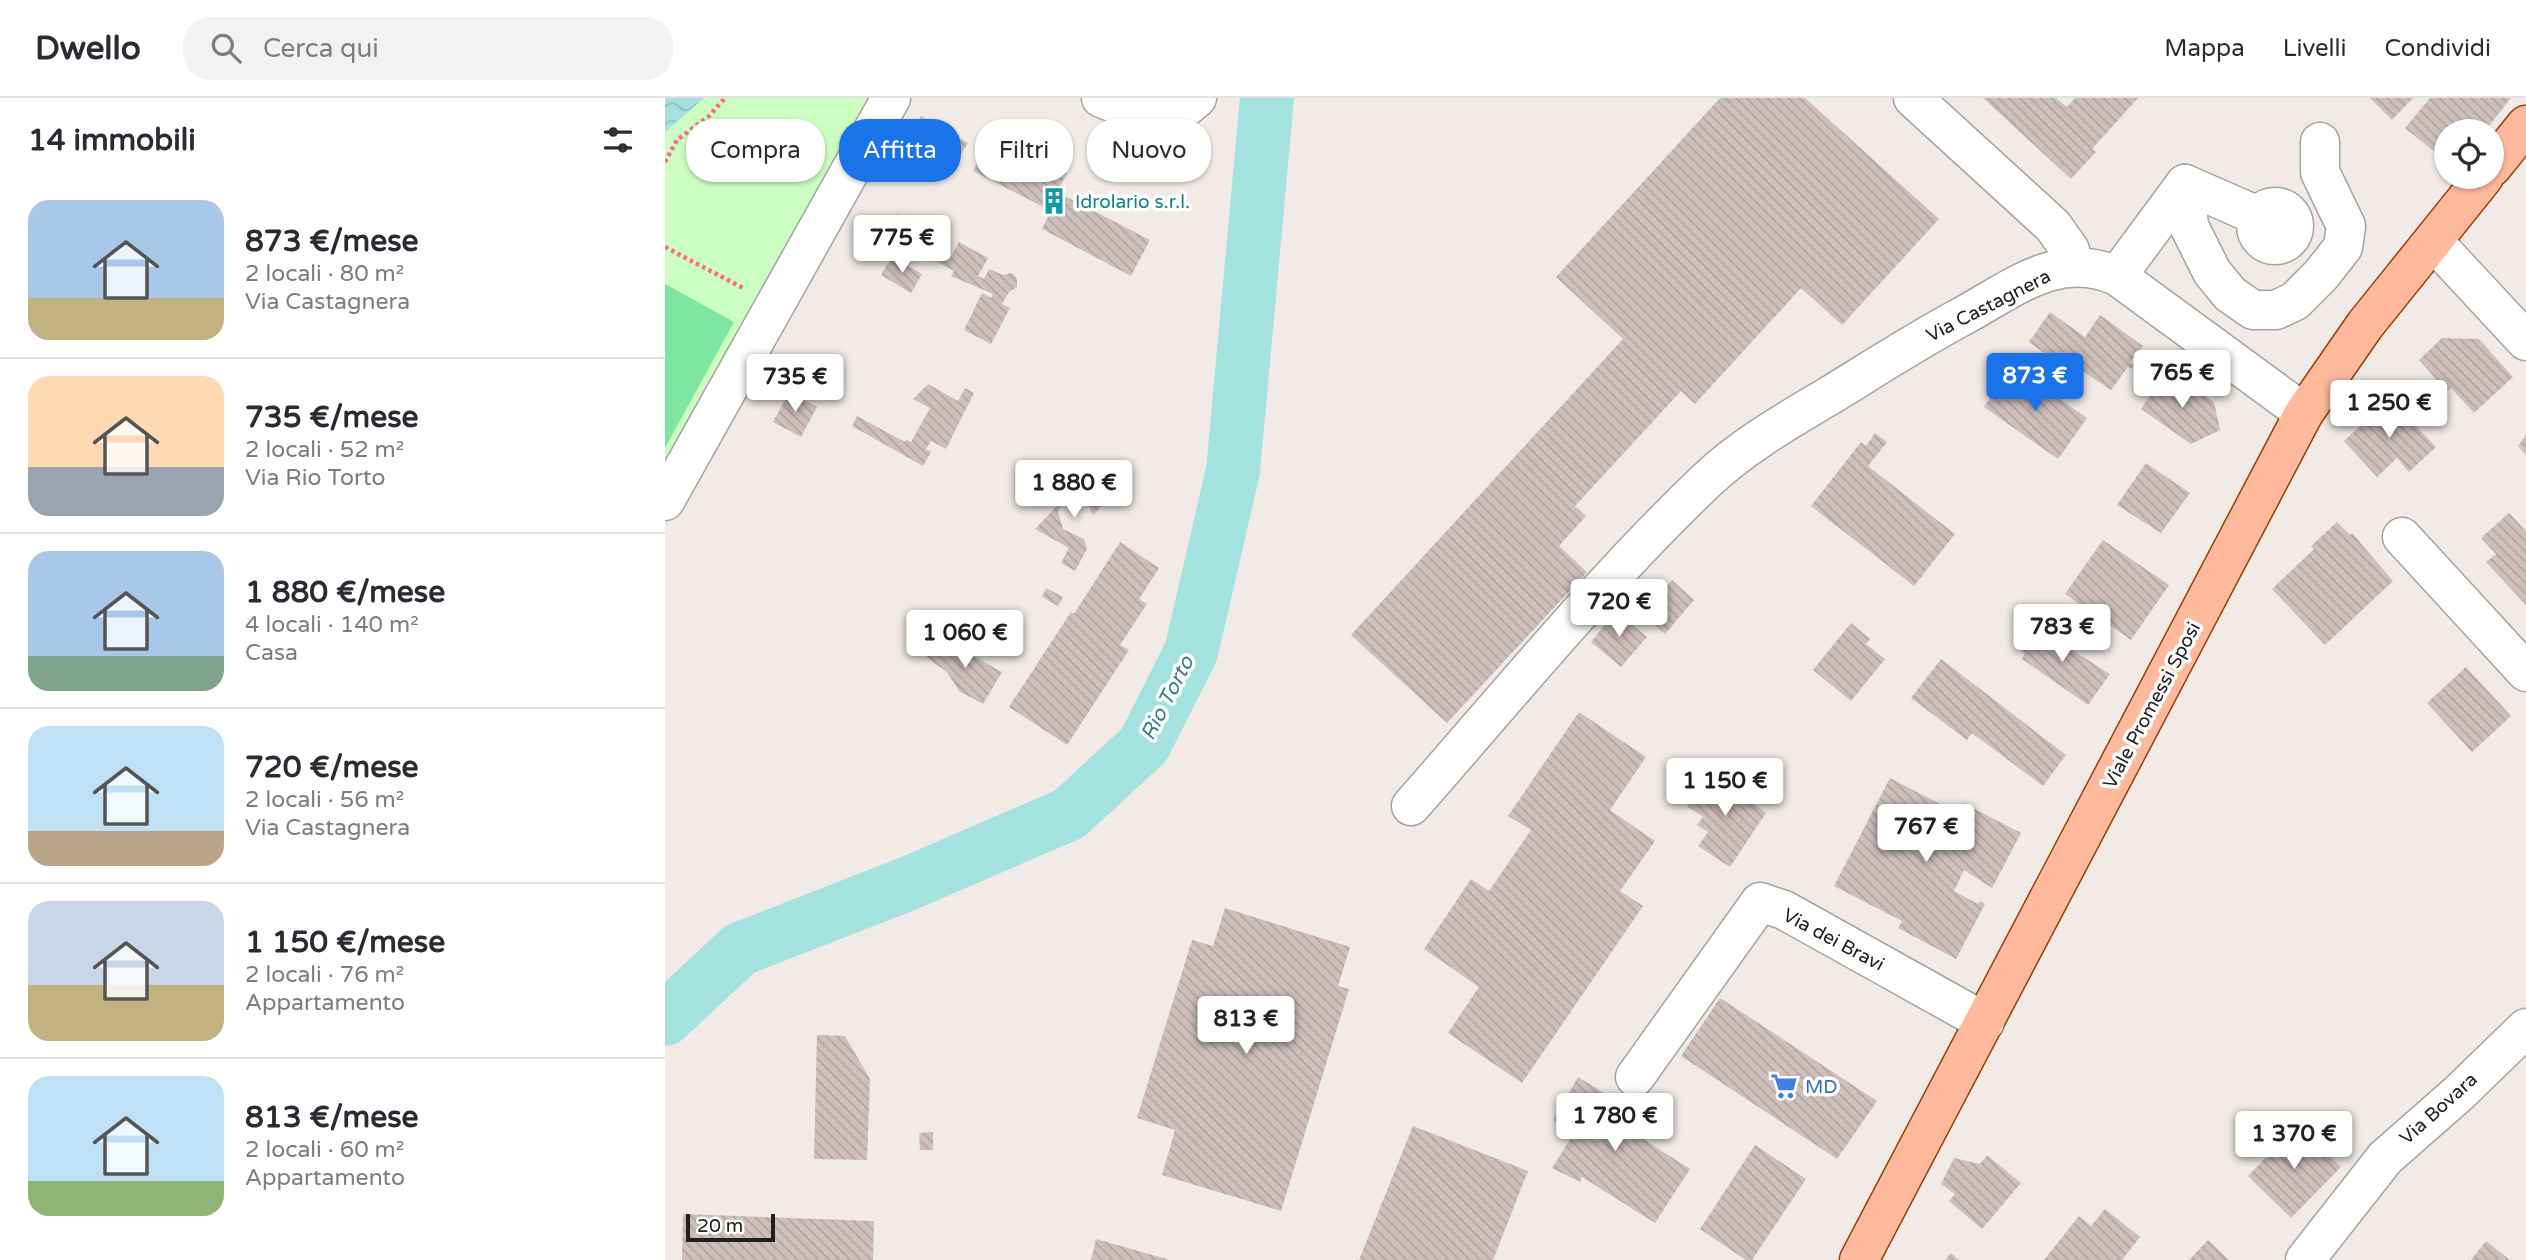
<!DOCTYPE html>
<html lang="it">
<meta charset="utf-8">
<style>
body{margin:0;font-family:"Varela Round",sans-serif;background:#f2f2f3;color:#2b2b33;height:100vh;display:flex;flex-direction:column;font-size:26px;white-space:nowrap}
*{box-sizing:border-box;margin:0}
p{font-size:23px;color:#7c7c81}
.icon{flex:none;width:38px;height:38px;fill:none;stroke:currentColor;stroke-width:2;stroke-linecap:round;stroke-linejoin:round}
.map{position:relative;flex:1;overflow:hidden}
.sheet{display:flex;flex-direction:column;background:#fff;width:665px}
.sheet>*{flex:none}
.banner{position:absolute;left:21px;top:21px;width:665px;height:63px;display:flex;gap:14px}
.controls{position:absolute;left:1769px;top:21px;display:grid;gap:14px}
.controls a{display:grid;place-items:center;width:70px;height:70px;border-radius:50%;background:#fff;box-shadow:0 2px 5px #0004;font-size:35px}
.scale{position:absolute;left:21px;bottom:18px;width:89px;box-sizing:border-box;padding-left:7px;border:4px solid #202020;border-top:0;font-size:19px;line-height:24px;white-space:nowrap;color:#202020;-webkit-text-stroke:5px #fff;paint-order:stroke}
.price{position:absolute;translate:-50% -60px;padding:0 16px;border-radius:7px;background:#fff;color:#222;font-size:23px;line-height:46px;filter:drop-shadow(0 2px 4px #0008)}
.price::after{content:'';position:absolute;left:50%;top:42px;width:21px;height:16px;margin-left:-10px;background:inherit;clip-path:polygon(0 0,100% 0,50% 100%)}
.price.selected{background:#1a73e8;color:#fff}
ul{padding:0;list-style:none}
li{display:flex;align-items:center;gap:21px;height:175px;padding:0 28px}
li+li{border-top:2px solid #e1e1e2}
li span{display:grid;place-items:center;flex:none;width:196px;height:140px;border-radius:21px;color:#555}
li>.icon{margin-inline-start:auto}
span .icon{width:84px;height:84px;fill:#fffc;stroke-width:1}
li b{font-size:30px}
h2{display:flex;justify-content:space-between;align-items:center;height:84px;padding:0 28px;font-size:30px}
.chip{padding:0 24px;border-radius:28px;background:#fff;box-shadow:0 2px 5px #0004;font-size:24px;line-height:63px}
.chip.selected{background:#1a73e8;color:#fff}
header{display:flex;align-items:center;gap:42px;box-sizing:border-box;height:98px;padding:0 35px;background:#fff;border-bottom:2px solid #e1e1e2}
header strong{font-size:33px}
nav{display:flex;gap:38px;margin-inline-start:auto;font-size:24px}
.search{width:490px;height:63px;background:#f2f2f3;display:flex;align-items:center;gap:18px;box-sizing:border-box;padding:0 24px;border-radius:28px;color:#7c7c81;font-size:26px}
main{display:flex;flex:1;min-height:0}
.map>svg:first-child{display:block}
.park{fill:#ccfec1}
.pitch{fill:#7ee6a2}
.water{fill:url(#water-waves)}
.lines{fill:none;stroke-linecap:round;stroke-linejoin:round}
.river{stroke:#a3e2df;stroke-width:54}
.building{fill:url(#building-back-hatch)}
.minor-casing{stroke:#a4a4a4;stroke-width:41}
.major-casing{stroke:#9c3e00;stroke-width:41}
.path{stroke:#ff6982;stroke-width:4.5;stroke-dasharray:3.5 3.5;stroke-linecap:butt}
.minor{stroke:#fff;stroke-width:38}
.major{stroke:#ffba9d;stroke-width:38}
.labels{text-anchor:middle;stroke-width:7;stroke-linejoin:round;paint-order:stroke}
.culture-label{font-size:19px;fill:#0d838f;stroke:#fff;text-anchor:start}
.street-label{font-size:19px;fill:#202020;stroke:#fff}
.shop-label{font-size:19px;fill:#366cbe;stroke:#fff;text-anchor:start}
.water-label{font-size:21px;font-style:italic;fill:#377b8e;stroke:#fff}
</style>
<header>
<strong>Dwello</strong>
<div class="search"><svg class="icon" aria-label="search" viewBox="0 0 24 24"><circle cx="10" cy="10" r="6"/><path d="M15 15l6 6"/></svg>Cerca qui</div>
<nav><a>Mappa</a><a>Livelli</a><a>Condividi</a></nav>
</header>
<main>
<section class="sheet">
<h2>14 immobili<svg class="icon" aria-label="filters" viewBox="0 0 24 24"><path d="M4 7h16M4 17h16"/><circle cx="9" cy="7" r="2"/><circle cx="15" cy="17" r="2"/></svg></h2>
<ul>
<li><span style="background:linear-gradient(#a9c7e8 70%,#c2b280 0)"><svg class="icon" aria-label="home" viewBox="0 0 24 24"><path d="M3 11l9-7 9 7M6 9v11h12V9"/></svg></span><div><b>873 €/mese</b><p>2 locali · 80 m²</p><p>Via Castagnera</p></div></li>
<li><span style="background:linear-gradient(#ffd9b3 65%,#9aa5b1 0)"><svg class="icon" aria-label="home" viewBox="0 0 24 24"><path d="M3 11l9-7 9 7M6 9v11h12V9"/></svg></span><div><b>735 €/mese</b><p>2 locali · 52 m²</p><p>Via Rio Torto</p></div></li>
<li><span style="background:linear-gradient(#a9c7e8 75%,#7fa58c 0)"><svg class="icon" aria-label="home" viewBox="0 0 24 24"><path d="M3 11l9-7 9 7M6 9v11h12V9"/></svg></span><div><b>1 880 €/mese</b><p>4 locali · 140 m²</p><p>Casa</p></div></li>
<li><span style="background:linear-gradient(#bfe0f5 75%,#b9a48a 0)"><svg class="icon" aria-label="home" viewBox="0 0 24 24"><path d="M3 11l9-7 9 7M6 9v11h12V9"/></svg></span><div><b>720 €/mese</b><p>2 locali · 56 m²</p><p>Via Castagnera</p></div></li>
<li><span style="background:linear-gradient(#c9d6e8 60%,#c2b280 0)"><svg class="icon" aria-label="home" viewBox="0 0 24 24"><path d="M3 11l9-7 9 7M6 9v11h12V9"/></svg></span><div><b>1 150 €/mese</b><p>2 locali · 76 m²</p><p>Appartamento</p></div></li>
<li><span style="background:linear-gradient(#bfe0f5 75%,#8fb573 0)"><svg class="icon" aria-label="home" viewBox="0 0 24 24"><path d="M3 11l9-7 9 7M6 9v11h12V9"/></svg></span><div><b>813 €/mese</b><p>2 locali · 60 m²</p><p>Appartamento</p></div></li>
</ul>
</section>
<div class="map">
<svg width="1861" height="1162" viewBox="0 0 1861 1162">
<defs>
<pattern id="water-waves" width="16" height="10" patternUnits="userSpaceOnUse" patternTransform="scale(1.75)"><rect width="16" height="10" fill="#a3e2df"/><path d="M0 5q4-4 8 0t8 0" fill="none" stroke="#8cc2bf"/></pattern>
<pattern id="building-back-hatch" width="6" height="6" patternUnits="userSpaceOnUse" patternTransform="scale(1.75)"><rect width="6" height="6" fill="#cebfbc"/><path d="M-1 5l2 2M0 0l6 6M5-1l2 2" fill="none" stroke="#b1a4a1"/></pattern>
</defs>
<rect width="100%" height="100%" fill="#f1eae6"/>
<path class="park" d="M0,0H205L0,381Z"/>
<path class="pitch" d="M0,186L69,224L0,350Z"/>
<path class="water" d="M0,0H39L0,34Z"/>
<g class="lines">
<path class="river" d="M0,921L75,851L242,786L404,716L479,647L526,554L568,373L602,0"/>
</g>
<g class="building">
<path d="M1055,0H1140L1274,121L1177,227L1136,190L1030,306L1016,293L910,408L921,418L894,448L922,474L782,625L686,537L958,241L891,179Z"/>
<path d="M1318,0H1391L1402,9L1410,0H1473L1427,51L1431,54L1406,81Z"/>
<path d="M1705,0H1748L1727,22Z"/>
<path d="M1765,0H1846L1820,33H1782V64L1740,30Z"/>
<path d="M256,18L303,45L292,62L276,52L259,80L230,63Z"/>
<path d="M327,37L402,75L392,94L485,142L466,178L377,131L386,113L308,73Z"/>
<path d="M232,116L247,124L240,138L284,162L294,144L323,160L313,178L319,181L324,171L338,177L346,175L352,180V189L344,194L337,206L345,210L326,246L299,232L317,195L326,200L328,196L286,178L289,173L221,137Z"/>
<path d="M227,159L257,176L246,195L216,177Z"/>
<path d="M1385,214L1420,239L1435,217L1478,248L1465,264L1469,267L1466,271L1463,269L1446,292L1410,268L1406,274L1364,244Z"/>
<path d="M1777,240L1814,241L1848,279L1809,315L1786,290L1782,293L1754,262Z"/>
<path d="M1347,268L1422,320L1393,361L1319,309Z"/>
<path d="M1499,275L1518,287L1520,284L1549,304L1555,332L1526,346L1476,311Z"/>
<path d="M263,286L293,303L300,290L309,295L281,351L266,343L261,351L266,354L258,368L187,328L192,318L240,344L241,341L246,344L265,310L248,301Z"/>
<path d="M124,294L152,309L136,339L108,324Z"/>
<path d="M1725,301L1771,349L1744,374L1732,360L1712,379L1679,343Z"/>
<path d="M1210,335L1222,344L1203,368L1290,436L1249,488L1146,408L1196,344L1201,348Z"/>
<path d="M1861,337V357L1853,348Z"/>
<path d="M434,364L429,375V385L438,395L447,397L428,417L422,405L410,401L397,406L393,414L398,431L419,441L422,451L410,473L396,465L404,450L370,431Z"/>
<path d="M1481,365L1525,395L1496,435L1452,407Z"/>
<path d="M1844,415L1861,433V507L1821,464L1831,456L1816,440Z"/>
<path d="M1672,424L1685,437L1687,435L1728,483L1660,547L1607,491L1649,451L1646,448Z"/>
<path d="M1438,442L1504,487L1466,542L1400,496Z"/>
<path d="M455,444L494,470L474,501L482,506L455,547L464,552L402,647L344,609L406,514L409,516Z"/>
<path d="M1007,482L1029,502L1000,536L977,516Z"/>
<path d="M381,490L398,499L393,508L377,499Z"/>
<path d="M951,513L982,539L956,569L926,544Z"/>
<path d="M1186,525L1205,541L1201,546L1220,561L1186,603L1148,572Z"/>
<path d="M1366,526L1445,576L1423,607L1357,561L1360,556L1350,548Z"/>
<path d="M272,538L337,574L318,606L294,593L282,574L261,559Z"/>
<path d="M1276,561L1401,657L1378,688L1307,635L1302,642L1246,600Z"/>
<path d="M1801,569L1846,618L1807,654L1762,605Z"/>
<path d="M914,614L981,659L945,712L990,743L955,793L978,808L857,985L783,935L814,889L759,851L806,781L824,793L866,732L843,718Z"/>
<path d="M1046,673L1101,715L1065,769L1033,748L1043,734L1032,727L1038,719L1022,708Z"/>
<path d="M1225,680L1292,715L1298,705L1356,735L1327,790L1299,772L1289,793L1313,806L1315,803L1320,806L1291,861L1233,830L1237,823L1169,788Z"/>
<path d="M560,810L685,849L673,888L684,891L616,1113L497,1077L510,1032L472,1020L527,842L548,848Z"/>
<path d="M1055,900L1212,1003L1172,1061L1016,958Z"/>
<path d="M152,937L180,938L205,981L202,1062L149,1061Z"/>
<path d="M913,979L959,1007L955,1014L961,1018L956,1027L1025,1071L990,1125L917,1079L915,1084L887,1070L909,1035L888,1022Z"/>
<path d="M1632,1027L1676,1069L1626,1120L1583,1078Z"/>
<path d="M748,1028L863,1073L828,1162H694Z"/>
<path d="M268,1034V1052H255L254,1035Z"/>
<path d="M1090,1047L1141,1081L1087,1162H1081L1035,1131Z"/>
<path d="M1322,1057L1356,1085L1317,1131L1284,1103L1290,1096L1276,1086L1289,1060L1315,1066Z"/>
<path d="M1440,1111L1475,1139L1457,1162H1379L1414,1118L1426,1128Z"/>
<path d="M18,1116L209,1123L208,1162H17Z"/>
<path d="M431,1141L502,1161V1162H426Z"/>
<path d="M1543,1142L1564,1162H1524Z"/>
<path d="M1821,1143L1845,1162H1806Z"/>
<path d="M1286,1155L1294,1162H1280Z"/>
</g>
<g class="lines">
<defs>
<g id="minor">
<path d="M436,0L477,16L508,20L532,0"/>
<path d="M1248,0L1388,128L1405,152L1408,167"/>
<path d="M1520,86L1524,128L1547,174L1565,196L1588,212H1611L1630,203L1656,177L1678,149L1681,128L1655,74V44"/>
<path d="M1520,86L1593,118"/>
<circle cx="1610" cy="128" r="19"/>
<path d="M1768,143L1861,243"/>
<path d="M1452,178L1520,86"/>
<path d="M0,403L226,0"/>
<path d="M1737,439L1861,574"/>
<path d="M746,708C843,598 936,483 1042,382C1078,348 1122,323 1164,298C1208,271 1251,243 1296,219C1348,191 1392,152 1452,178L1639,315"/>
<path d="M970,979L1095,804L1119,812L1320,924"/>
<path d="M1640,1162L1720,1060L1794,995L1861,930"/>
</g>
<g id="major">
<path d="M1827,69L1861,27"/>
<path d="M1194,1162L1639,315L1700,227L1819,79"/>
</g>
</defs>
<use href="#minor" class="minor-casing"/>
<use href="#major" class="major-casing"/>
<g class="path">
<path d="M0,64L12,42L44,18L60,0"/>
<path d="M0,149L80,191"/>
</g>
<use href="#minor" class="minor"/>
<use href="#major" class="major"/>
</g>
<defs>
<symbol id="building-bare" viewBox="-9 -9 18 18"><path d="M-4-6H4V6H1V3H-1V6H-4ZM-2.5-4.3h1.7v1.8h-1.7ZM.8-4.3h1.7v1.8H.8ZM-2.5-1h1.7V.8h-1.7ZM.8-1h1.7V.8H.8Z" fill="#0f9aa8" stroke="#fff" stroke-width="2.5" paint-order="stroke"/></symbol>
<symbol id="supermarket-bare" viewBox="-9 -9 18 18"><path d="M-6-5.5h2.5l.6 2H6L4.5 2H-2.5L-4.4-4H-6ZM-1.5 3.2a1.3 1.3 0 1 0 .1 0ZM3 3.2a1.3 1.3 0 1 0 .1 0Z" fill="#3f7fe0" stroke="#fff" stroke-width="2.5" paint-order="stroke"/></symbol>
</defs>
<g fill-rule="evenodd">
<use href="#building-bare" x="370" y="84" width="38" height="38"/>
<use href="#supermarket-bare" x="1100" y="969" width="38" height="38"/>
</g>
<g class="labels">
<g class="culture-label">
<text x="410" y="110">Idrolario s.r.l.</text>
</g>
<g class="street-label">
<text transform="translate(1323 207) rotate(-27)" y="7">Via Castagnera</text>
<text transform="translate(1486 607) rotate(-62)" y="7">Viale Promessi Sposi</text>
<text transform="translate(1169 841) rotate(28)" y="7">Via dei Bravi</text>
<text transform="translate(1773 1010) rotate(-42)" y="7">Via Bovara</text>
</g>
<g class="shop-label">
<text x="1140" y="995">MD</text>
</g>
<g class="water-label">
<text transform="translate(502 600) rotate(-63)" y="7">Rio Torto</text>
</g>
</g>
</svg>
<div class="controls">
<a><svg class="icon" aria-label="locate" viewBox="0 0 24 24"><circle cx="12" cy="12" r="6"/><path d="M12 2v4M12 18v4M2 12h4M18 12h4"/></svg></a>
</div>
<div class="scale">20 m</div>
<b class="price" style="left:237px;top:177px">775 €</b>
<b class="price" style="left:1517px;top:312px">765 €</b>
<b class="price selected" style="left:1370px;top:315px">873 €</b>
<b class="price" style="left:130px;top:316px">735 €</b>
<b class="price" style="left:1724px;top:342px">1 250 €</b>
<b class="price" style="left:409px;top:422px">1 880 €</b>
<b class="price" style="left:954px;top:541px">720 €</b>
<b class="price" style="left:1397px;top:566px">783 €</b>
<b class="price" style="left:300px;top:572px">1 060 €</b>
<b class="price" style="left:1060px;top:720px">1 150 €</b>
<b class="price" style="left:1261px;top:766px">767 €</b>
<b class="price" style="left:581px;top:958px">813 €</b>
<b class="price" style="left:950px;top:1055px">1 780 €</b>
<b class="price" style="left:1629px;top:1073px">1 370 €</b>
<div class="banner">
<a class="chip">Compra</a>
<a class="chip selected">Affitta</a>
<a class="chip">Filtri</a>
<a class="chip">Nuovo</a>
</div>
</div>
</main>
